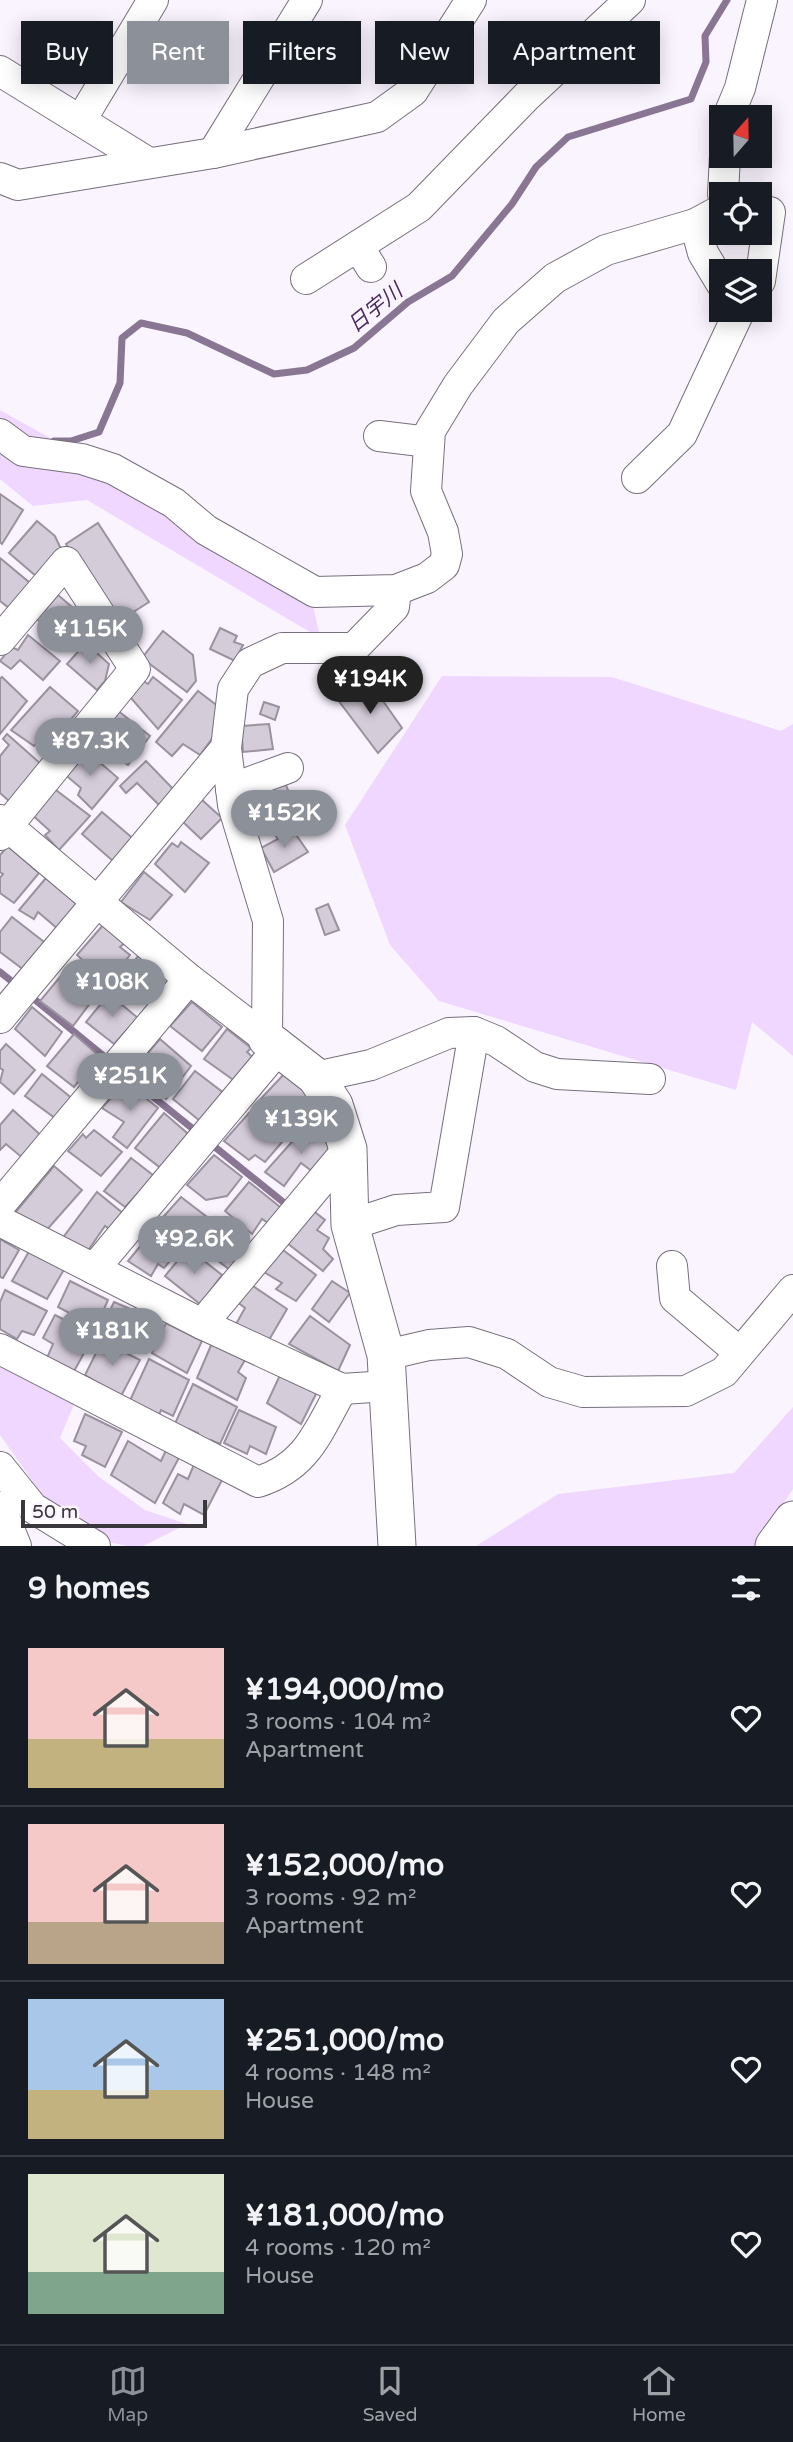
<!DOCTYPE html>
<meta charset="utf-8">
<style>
body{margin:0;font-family:"Varela Round","Noto Sans JP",sans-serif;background:#242831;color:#f1f3f6;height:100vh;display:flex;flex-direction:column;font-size:26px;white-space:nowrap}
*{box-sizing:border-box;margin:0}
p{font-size:23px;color:#9ea1a6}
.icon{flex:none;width:38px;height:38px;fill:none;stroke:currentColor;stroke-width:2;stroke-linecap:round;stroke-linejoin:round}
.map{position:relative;height:1546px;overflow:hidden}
.sheet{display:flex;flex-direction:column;background:#171b24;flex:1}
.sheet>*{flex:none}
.hud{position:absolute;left:21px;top:21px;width:752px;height:63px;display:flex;gap:14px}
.needle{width:46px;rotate:20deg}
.buttons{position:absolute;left:709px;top:105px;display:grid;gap:14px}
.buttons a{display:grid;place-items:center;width:63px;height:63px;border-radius:0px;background:#171b24;box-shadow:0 4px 18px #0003;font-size:35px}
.scale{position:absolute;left:21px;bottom:18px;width:186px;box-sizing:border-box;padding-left:7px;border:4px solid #3b383d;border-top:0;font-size:19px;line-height:24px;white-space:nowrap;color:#3b383d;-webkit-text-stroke:5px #faf4ff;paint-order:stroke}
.price{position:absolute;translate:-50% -60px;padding:0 16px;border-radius:24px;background:#8c9099;color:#fff;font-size:23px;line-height:46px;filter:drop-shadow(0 2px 4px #0008)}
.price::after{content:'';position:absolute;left:50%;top:42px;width:21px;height:16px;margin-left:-10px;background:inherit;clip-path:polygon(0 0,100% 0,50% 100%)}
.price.on{background:#222;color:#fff}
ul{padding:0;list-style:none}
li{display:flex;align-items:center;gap:21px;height:175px;padding:0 28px}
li+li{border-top:2px solid #363941}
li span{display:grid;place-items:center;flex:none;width:196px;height:140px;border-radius:0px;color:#555}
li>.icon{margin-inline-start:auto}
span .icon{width:84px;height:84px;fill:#fffc;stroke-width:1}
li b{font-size:30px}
h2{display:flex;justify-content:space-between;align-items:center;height:84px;padding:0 28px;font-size:30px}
.tag{padding:0 24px;border-radius:0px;background:#171b24;box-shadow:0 4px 18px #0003;font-size:24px;line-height:63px}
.tag.on{background:#8c9099;color:#fff}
.tabs{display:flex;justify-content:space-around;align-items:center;height:98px;border-top:2px solid #363941;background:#171b24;font-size:19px;color:#9ea1a6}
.tabs a{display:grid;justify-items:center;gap:4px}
.tabs .on{color:#8c9099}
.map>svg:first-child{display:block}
.green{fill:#f0d7ff}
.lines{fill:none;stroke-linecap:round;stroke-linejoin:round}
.stream{stroke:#887693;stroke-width:7}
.building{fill:#d5ccda;stroke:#9a929f;stroke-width:2}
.minor-casing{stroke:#77707c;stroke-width:32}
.tertiary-casing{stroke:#77707c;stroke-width:39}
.minor{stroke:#fff;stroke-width:30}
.tertiary{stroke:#fff;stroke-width:37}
.labels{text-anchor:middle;stroke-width:5;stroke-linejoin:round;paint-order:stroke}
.water-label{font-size:21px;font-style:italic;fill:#4b2a5d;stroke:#faf4ff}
</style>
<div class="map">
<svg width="793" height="1546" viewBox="0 0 793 1546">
<rect width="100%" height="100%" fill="#faf4ff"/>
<g class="green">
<path d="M0,410L308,582L320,638L87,500L33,506L0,479Z"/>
<path d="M442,676L612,677L781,731L793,724V1056L752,1022L736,1090L439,1001L390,945L345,825Z"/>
<path d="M0,1363L75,1402L60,1438L99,1477L145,1510L187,1524L143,1546H127L101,1540L51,1507L0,1435Z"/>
<path d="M793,1407V1489L755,1546H476L558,1494L734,1473Z"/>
</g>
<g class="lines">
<g class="stream">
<path d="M54,441H71L99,432L120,383L122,338L141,323L187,333L274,374L307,370L354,348L408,302L452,276L512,204L536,167L568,137L691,99L706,62L705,36L727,0"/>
<path d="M0,972L19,987"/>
<path d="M28,994L111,1062"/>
<path d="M120,1070L198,1133"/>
<path d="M210,1143L288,1206"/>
</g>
</g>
<g class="building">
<path d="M0,494L23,510L2,544L0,542Z"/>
<path d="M37,521L55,536L61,549L36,576L9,553Z"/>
<path d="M98,523L149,602L118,622L66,544Z"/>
<path d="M0,558L30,583L9,608L0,601Z"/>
<path d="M58,595L86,619L63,649L51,639L55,635L37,619Z"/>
<path d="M220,628L237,636L234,642L243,645L235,661L210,649Z"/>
<path d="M163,631L193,655L196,681L187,692L142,658Z"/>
<path d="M28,635L60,661L43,680L20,660L11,669L0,661L11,647L18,650Z"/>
<path d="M86,643L109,664L105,681L97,690L67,664Z"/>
<path d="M2,677L27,701L0,734V679Z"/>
<path d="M153,677L182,700L158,729L130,697L142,680L148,684Z"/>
<path d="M371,684L402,728L378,753L335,696L348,687L356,694Z"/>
<path d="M50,687L78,711L59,733L52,726L34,746L11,730Z"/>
<path d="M198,691L219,707L214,736L200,755L183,744L172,756L156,742Z"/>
<path d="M264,702L279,707L275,720L260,714Z"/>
<path d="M117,710L150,736L128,765L116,757L121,750L100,733Z"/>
<path d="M269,724L273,749L243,752L241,726Z"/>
<path d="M7,734L41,764L9,801L0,793V756L9,745L3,739Z"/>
<path d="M84,749L118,778L92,809L78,795L81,788L63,773Z"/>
<path d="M146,761L176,792L161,807L137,783L126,793L120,786Z"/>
<path d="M286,785L294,805L263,814L257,792Z"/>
<path d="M52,787L90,816L59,850L45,835L50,831L30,813Z"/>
<path d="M201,799L222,818L201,839L183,822Z"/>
<path d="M102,812L136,841L114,862L82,834Z"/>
<path d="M280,828L285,834L292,829L308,852L274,872L261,848L278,839L274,833Z"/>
<path d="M181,842L209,863L185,892L155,864L172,843L178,847Z"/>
<path d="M8,846L39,873L14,903L0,893V878L3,874L0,872V855Z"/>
<path d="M144,872L172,895L150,920L121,902Z"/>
<path d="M46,878L78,904L58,929L38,912L34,919L19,910Z"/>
<path d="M328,904L339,930L325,935L316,909Z"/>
<path d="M12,917L48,945L28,973L0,952V932Z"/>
<path d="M104,924L126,942L120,947L130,955L108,983L77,955Z"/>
<path d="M142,952L172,977L154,1003L120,977Z"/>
<path d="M70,965L82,975L76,982L94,998L73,1026L40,1001Z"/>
<path d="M109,994L138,1018L114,1044L86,1022Z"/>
<path d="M192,1002L222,1027L202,1051L170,1026Z"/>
<path d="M32,1007L62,1032L45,1056L15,1029Z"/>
<path d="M227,1029L251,1048L247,1052L257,1061L239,1084L204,1059Z"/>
<path d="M74,1034L99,1056L74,1087L47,1066Z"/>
<path d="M160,1039L191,1066L166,1099L150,1086L158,1073L141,1061Z"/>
<path d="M6,1044L35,1070L14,1094L0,1082L3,1070L0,1068V1051Z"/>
<path d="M195,1071L225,1094L200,1121L173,1099Z"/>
<path d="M287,1071L319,1104L290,1134L254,1106Z"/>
<path d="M42,1074L74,1100L59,1121L25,1096Z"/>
<path d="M126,1082L158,1108L127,1148L113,1137L124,1122L102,1108Z"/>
<path d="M13,1110L45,1139L25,1160L6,1144L0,1150V1125Z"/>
<path d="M164,1113L194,1139L167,1173L135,1148Z"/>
<path d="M249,1113L283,1141L265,1162L255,1155L249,1160L224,1141Z"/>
<path d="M307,1125L335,1149L317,1175L301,1163L284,1186L265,1172Z"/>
<path d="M94,1130L122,1152L101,1176L68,1151L83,1134L86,1138Z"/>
<path d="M214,1155L242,1177L227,1196L206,1200L187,1185Z"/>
<path d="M131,1158L163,1183L139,1192L125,1207L104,1191Z"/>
<path d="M54,1166L82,1190L44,1233L14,1214Z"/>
<path d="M249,1182L285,1211L274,1227L262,1219L252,1234L225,1211Z"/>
<path d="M97,1192L130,1219L118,1235L105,1226L87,1252L62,1239Z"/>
<path d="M181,1197L207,1217L191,1236L164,1216Z"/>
<path d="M311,1209L325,1220L317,1230L329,1238L323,1249L333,1259L323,1271L287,1243Z"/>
<path d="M216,1217L250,1244L230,1270L195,1243Z"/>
<path d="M151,1233L177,1253L164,1268L158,1264L151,1276L128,1261Z"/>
<path d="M0,1239L19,1250L3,1278L0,1277Z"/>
<path d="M31,1248L66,1266L47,1299L12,1281Z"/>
<path d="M188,1248L222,1275L200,1304L165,1276Z"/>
<path d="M283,1250L316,1275L296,1301L276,1289L282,1283L264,1272Z"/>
<path d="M70,1281L108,1300L96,1327L58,1307Z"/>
<path d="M332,1281L350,1293L329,1322L312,1309Z"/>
<path d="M250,1284L287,1309L269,1340L236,1324L245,1308L236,1301Z"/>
<path d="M5,1290L47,1311L34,1335L22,1331L17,1339L0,1329V1302Z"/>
<path d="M114,1302L161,1322L146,1353L101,1329Z"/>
<path d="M55,1315L94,1335L73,1373L47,1358L53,1344L43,1338Z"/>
<path d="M310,1316L350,1345L338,1371L289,1344Z"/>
<path d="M166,1323L202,1341L187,1373L152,1353Z"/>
<path d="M102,1341L140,1360L121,1396L85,1375Z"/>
<path d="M212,1343L245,1360L238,1372L246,1378L237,1400L197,1378Z"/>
<path d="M149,1359L189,1380L173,1416L161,1410L156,1422L127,1407Z"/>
<path d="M280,1375L317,1392L301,1424L267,1403Z"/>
<path d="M193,1384L237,1407L220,1444L211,1440L207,1449L195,1441L198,1433L189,1429L185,1438L172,1430Z"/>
<path d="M239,1410L276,1427L266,1454L250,1446L247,1454L224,1443Z"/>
<path d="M85,1414L122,1432L105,1467L82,1455L86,1446L74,1441Z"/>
<path d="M128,1441L161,1461L168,1446L182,1452L155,1503L111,1475Z"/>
<path d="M195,1462L224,1476L204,1515L184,1504L180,1514L163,1503L178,1474L188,1479Z"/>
</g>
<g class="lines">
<defs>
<g id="minor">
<path d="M0,71L149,163"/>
<path d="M728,117L740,88L762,0"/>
<path d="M81,120L153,0"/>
<path d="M213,153L307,0"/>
<path d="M0,178L18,185L213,153L377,117L413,91L471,0"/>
<path d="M723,194L725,156"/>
<path d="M695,224L703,253L721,283"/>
<path d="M358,246L371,267"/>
<path d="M306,279L419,207L526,97L630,0"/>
<path d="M760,281L770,212"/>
<path d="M0,434L23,451L82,459L113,469L174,503L206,530L315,592L396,590L427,578L444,565L447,554L443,532L426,491L430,431L458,385L506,321L555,278L606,250L695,224L721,210"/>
<path d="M379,436L429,442"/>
<path d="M637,478L682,434L740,310"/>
<path d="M0,640L66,562L135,669L0,835"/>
<path d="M231,789L288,768"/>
<path d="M0,820L189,979L267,1039"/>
<path d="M0,1018L226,748"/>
<path d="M267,1039L268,921L233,805L226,748L233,689L250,663L282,648H354L394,607L396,590"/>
<path d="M316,1077L371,1065L449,1033L474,1032L496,1041L535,1067L557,1074L650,1079"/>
<path d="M0,1205L189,979"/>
<path d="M0,1221L202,1324L342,1389L387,1386"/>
<path d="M350,1225L396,1210L444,1207L474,1032"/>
<path d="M672,1266L675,1298L739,1352"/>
<path d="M94,1269L278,1049"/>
<path d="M202,1324L348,1149"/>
<path d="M0,1349L258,1482C308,1466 318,1431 342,1389"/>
<path d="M386,1355L429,1345L469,1342L507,1354L549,1382L583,1392L686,1391L724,1372L793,1290"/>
<path d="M0,1467L33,1508L95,1546"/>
<path d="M0,1507L16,1546"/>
</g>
<g id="tertiary">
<path d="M267,1039L316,1077L334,1105L348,1149L350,1225L386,1355L397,1546"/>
<path d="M774,1546L793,1520"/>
</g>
</defs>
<use href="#minor" class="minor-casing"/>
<use href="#tertiary" class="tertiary-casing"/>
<use href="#minor" class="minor"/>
<use href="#tertiary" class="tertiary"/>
</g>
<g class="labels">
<g class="water-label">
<text transform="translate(375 308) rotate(-39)" y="7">日宇川</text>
</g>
</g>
</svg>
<div class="buttons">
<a><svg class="needle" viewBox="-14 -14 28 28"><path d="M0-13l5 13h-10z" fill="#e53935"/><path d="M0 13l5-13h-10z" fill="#9ea1a6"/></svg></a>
<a><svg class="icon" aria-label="locate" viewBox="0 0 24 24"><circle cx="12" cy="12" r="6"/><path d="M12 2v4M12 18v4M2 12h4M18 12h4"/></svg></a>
<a><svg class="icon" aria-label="layers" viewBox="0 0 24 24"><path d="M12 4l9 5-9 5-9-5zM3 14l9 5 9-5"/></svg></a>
</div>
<div class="scale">50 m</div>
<b class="price" style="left:90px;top:666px">¥115K</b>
<b class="price on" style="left:370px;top:716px">¥194K</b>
<b class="price" style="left:90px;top:778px">¥87.3K</b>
<b class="price" style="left:284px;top:850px">¥152K</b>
<b class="price" style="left:112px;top:1019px">¥108K</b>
<b class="price" style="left:130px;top:1113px">¥251K</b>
<b class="price" style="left:301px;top:1156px">¥139K</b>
<b class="price" style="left:194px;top:1276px">¥92.6K</b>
<b class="price" style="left:112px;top:1368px">¥181K</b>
<div class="hud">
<a class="tag">Buy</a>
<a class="tag on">Rent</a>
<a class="tag">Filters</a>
<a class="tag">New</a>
<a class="tag">Apartment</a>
</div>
</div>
<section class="sheet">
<h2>9 homes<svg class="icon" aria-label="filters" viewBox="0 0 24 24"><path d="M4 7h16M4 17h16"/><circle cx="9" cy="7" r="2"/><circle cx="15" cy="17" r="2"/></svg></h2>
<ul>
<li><span style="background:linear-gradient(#f6c9c9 65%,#c2b280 0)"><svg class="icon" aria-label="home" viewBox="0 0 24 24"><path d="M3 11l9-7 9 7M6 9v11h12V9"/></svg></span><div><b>¥194,000/mo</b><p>3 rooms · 104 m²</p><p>Apartment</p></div><svg class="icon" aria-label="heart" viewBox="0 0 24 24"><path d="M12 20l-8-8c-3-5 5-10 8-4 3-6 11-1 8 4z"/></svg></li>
<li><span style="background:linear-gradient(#f6c9c9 70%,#b9a48a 0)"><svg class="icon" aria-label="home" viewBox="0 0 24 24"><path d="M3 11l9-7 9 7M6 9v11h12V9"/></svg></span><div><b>¥152,000/mo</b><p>3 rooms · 92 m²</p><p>Apartment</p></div><svg class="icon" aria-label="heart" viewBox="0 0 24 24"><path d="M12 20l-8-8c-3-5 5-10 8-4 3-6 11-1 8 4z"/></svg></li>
<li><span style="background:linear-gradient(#a9c7e8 65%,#c2b280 0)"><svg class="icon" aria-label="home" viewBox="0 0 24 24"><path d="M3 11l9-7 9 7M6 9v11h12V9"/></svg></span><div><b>¥251,000/mo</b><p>4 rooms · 148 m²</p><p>House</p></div><svg class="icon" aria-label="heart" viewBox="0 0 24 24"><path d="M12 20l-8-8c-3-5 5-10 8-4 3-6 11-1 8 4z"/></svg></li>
<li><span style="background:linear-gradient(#dfe7d0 70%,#7fa58c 0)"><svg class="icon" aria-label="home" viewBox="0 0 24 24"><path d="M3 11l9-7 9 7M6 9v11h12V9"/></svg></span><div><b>¥181,000/mo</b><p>4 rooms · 120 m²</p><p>House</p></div><svg class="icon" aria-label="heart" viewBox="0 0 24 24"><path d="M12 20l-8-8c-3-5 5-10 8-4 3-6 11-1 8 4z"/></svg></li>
</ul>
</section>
<nav class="tabs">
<a class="on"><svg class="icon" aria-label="map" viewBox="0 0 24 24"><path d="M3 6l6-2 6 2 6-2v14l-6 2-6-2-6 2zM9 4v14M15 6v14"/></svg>Map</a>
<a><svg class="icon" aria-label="saved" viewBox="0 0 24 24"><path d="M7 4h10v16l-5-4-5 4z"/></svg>Saved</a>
<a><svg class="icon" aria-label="home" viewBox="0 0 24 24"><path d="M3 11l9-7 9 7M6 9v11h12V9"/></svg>Home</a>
</nav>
